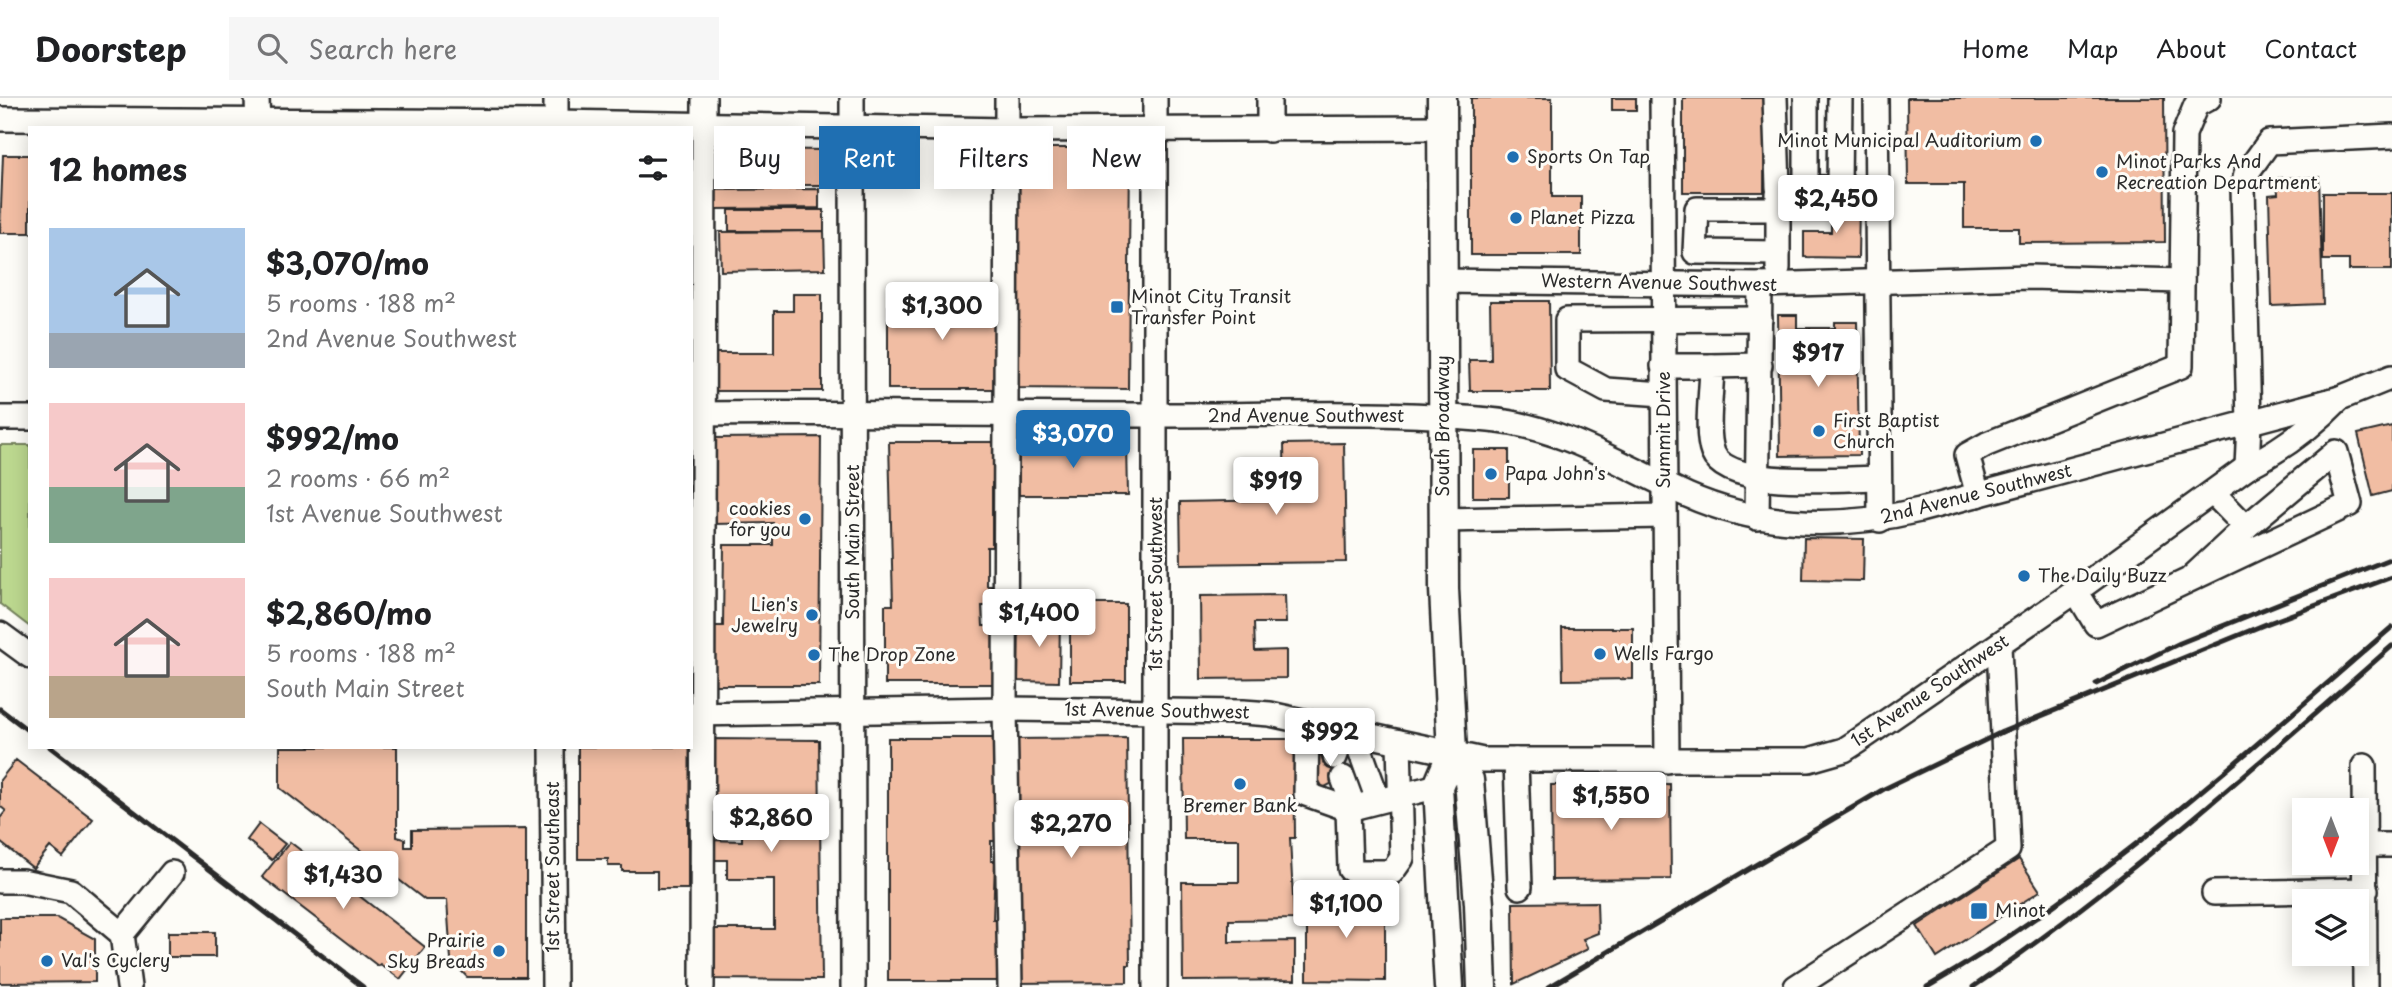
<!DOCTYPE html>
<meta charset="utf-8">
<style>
body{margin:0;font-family:"Playpen Sans",sans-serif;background:#f6f6f6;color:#202124;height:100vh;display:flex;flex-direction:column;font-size:26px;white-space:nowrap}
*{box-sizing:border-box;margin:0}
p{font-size:23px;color:#757577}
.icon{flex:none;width:38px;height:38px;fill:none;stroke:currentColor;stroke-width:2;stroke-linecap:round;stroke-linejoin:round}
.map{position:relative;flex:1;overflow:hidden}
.details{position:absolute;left:28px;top:28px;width:665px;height:623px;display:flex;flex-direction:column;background:#fff;border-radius:0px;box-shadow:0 4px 18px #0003}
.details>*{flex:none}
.banner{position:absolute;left:714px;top:28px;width:665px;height:63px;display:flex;gap:14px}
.needle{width:46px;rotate:180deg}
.tools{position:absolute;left:2292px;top:700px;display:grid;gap:14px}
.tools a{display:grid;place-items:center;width:77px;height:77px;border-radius:0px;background:#fff;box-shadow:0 4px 18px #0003;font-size:35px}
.price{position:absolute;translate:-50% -60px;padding:0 16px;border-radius:7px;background:#fff;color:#222;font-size:23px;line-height:46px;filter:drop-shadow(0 2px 4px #0008)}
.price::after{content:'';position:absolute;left:50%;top:42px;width:21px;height:16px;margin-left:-10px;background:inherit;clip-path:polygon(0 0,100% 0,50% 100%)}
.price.current{background:#1f6fb2;color:#fff}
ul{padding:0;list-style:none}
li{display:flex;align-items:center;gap:21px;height:175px;padding:0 21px}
li span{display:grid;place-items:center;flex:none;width:196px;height:140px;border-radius:0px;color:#555}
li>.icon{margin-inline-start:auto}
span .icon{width:84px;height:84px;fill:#fffc;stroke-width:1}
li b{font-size:30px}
h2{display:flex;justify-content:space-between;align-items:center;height:84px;padding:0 21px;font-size:30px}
.chip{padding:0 24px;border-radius:0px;background:#fff;box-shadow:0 4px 18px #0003;font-size:24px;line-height:63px}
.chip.current{background:#1f6fb2;color:#fff}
header{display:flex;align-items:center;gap:42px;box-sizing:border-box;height:98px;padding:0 35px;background:#fff;border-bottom:2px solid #e0e0e0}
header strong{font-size:33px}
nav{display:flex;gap:38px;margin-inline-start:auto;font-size:24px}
.search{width:490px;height:63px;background:#f6f6f6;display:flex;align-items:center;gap:18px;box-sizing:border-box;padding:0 24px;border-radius:0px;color:#757577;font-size:26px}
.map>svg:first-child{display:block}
.green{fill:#bcd88f;stroke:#74825d;stroke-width:2}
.building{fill:#f1bda3;stroke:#2b2b2b;stroke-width:2}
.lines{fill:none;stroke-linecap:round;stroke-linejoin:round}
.minor-tunnel{stroke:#d3d2ce;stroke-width:23;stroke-dasharray:23 11;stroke-linecap:butt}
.minor-casing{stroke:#2b2b2b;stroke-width:28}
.major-casing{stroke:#2b2b2b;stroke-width:33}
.minor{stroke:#fdfcf7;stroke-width:23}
.major{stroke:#fdfcf7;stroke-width:28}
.rail{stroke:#2b2b2b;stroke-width:5}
.poi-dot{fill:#1f6fb2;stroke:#fdfcf7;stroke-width:2.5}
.labels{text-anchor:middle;stroke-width:6;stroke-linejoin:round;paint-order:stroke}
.poi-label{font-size:18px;fill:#2b2b2b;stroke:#fdfcf7;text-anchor:start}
.street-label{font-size:18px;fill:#2b2b2b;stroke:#fdfcf7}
</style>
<header>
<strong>Doorstep</strong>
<div class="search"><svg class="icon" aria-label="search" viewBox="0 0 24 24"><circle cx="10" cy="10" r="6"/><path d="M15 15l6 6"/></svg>Search here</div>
<nav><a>Home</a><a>Map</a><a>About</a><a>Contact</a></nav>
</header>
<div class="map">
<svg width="2392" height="889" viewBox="0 0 2392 889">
<rect width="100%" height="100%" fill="#fdfcf7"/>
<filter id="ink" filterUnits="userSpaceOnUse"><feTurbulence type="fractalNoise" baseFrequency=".0143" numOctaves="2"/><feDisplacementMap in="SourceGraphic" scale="14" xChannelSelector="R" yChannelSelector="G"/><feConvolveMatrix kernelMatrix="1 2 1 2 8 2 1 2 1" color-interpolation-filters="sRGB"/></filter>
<g filter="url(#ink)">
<path class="green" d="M0,347H30V529L0,506Z"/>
<g class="building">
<path d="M1471,0H1552V99H1581V157H1471Z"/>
<rect x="1612" y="0" width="24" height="12"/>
<path d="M1683,0H1765L1764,94H1683Z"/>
<path d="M1907,0H2164L2165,144L2019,145V130H1964V86H1908Z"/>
<path d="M1015,50H1130L1128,291L1013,290Z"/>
<path d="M746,51L824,52V87H746Z"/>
<path d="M3,57H30V135H0Z"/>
<path d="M2319,79L2323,206L2272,208L2269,97L2278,96L2277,80Z"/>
<path d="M819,91V110L716,111L715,92Z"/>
<path d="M2323,95H2392V172H2349V162H2323Z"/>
<path d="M1831,106H1859L1858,160L1804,159V134H1831Z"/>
<rect x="729" y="112" width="95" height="21"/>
<path d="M824,133L825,171L721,173L720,134Z"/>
<path d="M793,196H822V293H715V255H774V213H793Z"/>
<rect x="888" y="198" width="108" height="93"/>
<path d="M1490,203H1549L1550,293H1470L1469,262H1491Z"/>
<path d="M1778,217H1797V230H1835V224H1857L1859,357L1780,358Z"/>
<path d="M2392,328V393L2373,398L2358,336Z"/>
<path d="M821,339L819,587H710V528H723L724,447H773V425L713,426L712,340Z"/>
<path d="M889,344H999V385H992V449H987V488H996V508H982L983,528H998V586H885V507H893Z"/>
<path d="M1344,345L1346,464L1181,466L1180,404L1285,402L1284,346Z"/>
<path d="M1019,346H1127L1128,397H1019Z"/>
<rect x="1473" y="352" width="36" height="47"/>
<path d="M1804,440L1864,441L1863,483L1803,482Z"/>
<path d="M1285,497L1286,525H1254L1255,553L1286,552V580L1201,581L1200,498Z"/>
<rect x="1070" y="506" width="56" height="77"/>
<path d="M1019,518L1060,519L1059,584L1018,583Z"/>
<path d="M1562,530H1633V581L1563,582Z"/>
<path d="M888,640H1002L998,743H991V763H995L993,822H1000L1001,883H888Z"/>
<path d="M1127,640L1130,867H1127V884L1015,885L1011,641Z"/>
<path d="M711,641L819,642L822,882L713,881L714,831H774V781H727V762H709V742L742,743V721H719V698H710Z"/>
<path d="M1183,641H1294L1295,740H1290L1294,821L1229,822V844L1295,843V882L1183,883L1182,784H1239V741H1184Z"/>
<path d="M280,649H397V739L405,741V749H412V732L526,731V879H467L451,862L447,802H425L280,690Z"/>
<path d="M578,649H691L695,721H688V791H657V773H622V768H608V761H578Z"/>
<path d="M1351,657L1356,673L1323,690L1318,681H1309V658Z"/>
<path d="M16,662L93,721L63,759L50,749L33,770L0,744V720L6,713L0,708V682Z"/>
<path d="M1670,686L1671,781L1552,782L1551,687Z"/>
<path d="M259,726L285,746L272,762L247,742Z"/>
<path d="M290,744L425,849L400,881L380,866L378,868L262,779Z"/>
<path d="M2019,761L2040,793L1937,860L1917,828Z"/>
<path d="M1307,802H1385V883L1307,882Z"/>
<path d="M1597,804L1598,835L1583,841L1588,851L1514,886L1513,805Z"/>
<path d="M0,820H57L95,841V884L0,885Z"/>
<rect x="168" y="834" width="47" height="25"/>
</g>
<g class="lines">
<path class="minor-tunnel" d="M1347,657L1352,676"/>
<defs>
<g id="minor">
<path d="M257,0L258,30"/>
<path d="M556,0V30"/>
<path d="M852,0L853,889"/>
<path d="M1007,0L1005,611L1010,889"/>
<path d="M1155,0V889"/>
<path d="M1662,0L1667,663"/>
<path d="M1775,0L1778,89L1876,91"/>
<path d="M1806,0V89"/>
<path d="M1876,0L1880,422"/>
<path d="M0,21L556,24L1007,32L1442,30"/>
<path d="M1269,32V0"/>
<path d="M1839,90L1840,0"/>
<path d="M1778,155L1695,154L1697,111H1778"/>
<path d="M1778,170V96"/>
<path d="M1443,183L1760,187L2030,179L2182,183"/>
<path d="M1760,267L1712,268C1712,290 1705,335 1713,355C1728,392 1845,380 1878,380"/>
<path d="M1663,268H1712"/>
<path d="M1663,296L1606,292L1567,271V222L1760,221"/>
<path d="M691,316C850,314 1009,317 1168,317C1275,317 1383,312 1489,322C1562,328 1622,368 1687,397C1762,430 1841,431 1920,412L2340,300L2392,279"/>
<path d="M0,320H30"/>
<path d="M2247,369L2249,325L2243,89L2246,76L2269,44L2392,38"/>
<path d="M2214,396L2246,429"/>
<path d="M1978,397L1967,357L1987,346L2181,268L2184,36L2196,7L2209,0"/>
<path d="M1757,420L1760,187"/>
<path d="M1443,422L1664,418"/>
<path d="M2076,493L2096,526L2350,406L2336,354L2246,429L2189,482"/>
<path d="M0,536L30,558"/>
<path d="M691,616L1005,611L1243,614L1270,616L1483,662H1809L1844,652L1858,643L2076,493L2247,369C2283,351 2312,329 2340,300"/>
<path d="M1307,624L1306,696L1348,711L1438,688"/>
<path d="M1359,635L1360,652L1378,702"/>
<path d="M552,649L554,889"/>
<path d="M1335,659L1340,646"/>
<path d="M1516,662L1520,789"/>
<path d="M2364,668L2365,889"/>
<path d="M1343,680L1354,710"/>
<path d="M1348,711L1350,771L1356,774H1392L1402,760L1399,644"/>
<path d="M2364,747H2392"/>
<path d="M0,783H22L71,793L122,836L129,889"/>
<path d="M2214,795L2366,792"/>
<path d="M122,836L172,775"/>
<path d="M702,889L704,0"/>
<path d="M1796,889L2008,751L1999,547"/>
</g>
<g id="major">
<path d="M1442,0L1444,491L1452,655L1438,688L1449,889"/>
<path d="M1452,655L1469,682L1479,806L1482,889"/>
</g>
</defs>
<use href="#minor" class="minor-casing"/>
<use href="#major" class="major-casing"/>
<use href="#minor" class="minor"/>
<use href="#major" class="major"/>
<g class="rail">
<path d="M2096,586L2180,545L2392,460"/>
<path d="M0,611L30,634"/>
<path d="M50,649L363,889"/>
<path d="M1549,889L1884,691L2002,634L2266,526L2392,479"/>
<path d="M1927,889C2098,791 2244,657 2392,529"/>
<path d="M1973,889C2122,787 2257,667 2392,548"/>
</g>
</g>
</g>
<g class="poi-dot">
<circle cx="2036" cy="43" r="7"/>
<circle cx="1513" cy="59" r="7"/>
<circle cx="2102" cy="74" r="7"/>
<circle cx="1516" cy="120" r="7"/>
<rect x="1110" y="202" width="14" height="14" rx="3.5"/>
<circle cx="1819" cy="333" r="7"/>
<circle cx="1491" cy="376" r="7"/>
<circle cx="805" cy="421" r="7"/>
<circle cx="2024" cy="478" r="7"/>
<circle cx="812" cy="517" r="7"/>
<circle cx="1600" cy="556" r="7"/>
<circle cx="814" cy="557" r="7"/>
<circle cx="1240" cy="686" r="7"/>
<rect x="1970" y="804" width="18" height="18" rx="3.5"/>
<circle cx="499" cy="853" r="7"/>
<circle cx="47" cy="863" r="7"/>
</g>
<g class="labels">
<g class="poi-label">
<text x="2022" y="49" text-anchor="end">Minot Municipal Auditorium</text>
<text x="1527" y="65">Sports On Tap</text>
<text x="2116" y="70">Minot Parks And<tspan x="2116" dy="21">Recreation Department</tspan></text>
<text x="1530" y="126">Planet Pizza</text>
<text x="1131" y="205">Minot City Transit<tspan x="1131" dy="21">Transfer Point</tspan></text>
<text x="1833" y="329">First Baptist<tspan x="1833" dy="21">Church</tspan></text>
<text x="1505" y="382">Papa John's</text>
<text x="791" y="417" text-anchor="end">cookies<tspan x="791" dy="21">for you</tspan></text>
<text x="2038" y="484">The Daily Buzz</text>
<text x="798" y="513" text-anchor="end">Lien's<tspan x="798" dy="21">Jewelry</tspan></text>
<text x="1614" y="562">Wells Fargo</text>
<text x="828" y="563">The Drop Zone</text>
<text x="1240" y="714" text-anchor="middle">Bremer Bank</text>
<text x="1995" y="819">Minot</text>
<text x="485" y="849" text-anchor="end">Prairie<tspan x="485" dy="21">Sky Breads</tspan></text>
<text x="61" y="869">Val's Cyclery</text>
</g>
<g class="street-label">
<text transform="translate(1659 185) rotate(1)" y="6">Western Avenue Southwest</text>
<text x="1306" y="324">2nd Avenue Southwest</text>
<text transform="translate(1443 328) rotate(-90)" y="6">South Broadway</text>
<text transform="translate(1664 332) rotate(-90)" y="6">Summit Drive</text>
<text transform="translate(1976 396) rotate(-14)" y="6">2nd Avenue Southwest</text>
<text transform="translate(853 444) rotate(-90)" y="6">South Main Street</text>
<text transform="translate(1156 486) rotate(-90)" y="6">1st Street Southwest</text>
<text transform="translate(1930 593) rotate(-34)" y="6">1st Avenue Southwest</text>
<text transform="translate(1157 613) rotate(1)" y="6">1st Avenue Southwest</text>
<text transform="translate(553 769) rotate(-90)" y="6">1st Street Southeast</text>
</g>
</g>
</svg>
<div class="tools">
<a><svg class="needle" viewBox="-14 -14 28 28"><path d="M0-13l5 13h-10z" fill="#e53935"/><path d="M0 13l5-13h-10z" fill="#757577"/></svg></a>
<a><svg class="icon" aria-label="layers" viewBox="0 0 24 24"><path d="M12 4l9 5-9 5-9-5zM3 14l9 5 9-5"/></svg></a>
</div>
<b class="price" style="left:1836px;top:137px">$2,450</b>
<b class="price" style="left:942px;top:244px">$1,300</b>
<b class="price" style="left:1818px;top:291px">$917</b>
<b class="price current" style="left:1073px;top:372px">$3,070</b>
<b class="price" style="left:1276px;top:419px">$919</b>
<b class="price" style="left:1039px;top:551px">$1,400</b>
<b class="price" style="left:1330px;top:670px">$992</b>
<b class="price" style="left:1611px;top:734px">$1,550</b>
<b class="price" style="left:771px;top:756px">$2,860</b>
<b class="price" style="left:1071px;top:762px">$2,270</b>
<b class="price" style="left:343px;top:813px">$1,430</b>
<b class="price" style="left:1346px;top:842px">$1,100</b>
<div class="banner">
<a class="chip">Buy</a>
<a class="chip current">Rent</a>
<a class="chip">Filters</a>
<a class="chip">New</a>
</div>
<section class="details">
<h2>12 homes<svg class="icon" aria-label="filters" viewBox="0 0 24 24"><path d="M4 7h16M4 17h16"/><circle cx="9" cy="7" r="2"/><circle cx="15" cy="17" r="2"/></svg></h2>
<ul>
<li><span style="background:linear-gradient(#a9c7e8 75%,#9aa5b1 0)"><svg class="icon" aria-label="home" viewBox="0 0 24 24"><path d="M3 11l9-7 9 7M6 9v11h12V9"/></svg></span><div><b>$3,070/mo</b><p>5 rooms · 188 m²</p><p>2nd Avenue Southwest</p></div></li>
<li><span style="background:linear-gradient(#f6c9c9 60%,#7fa58c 0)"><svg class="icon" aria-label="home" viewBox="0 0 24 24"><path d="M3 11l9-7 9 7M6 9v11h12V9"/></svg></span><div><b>$992/mo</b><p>2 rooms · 66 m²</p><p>1st Avenue Southwest</p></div></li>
<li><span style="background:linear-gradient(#f6c9c9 70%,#b9a48a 0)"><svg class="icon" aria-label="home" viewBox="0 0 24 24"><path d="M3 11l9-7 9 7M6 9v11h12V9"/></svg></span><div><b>$2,860/mo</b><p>5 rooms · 188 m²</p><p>South Main Street</p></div></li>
</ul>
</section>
</div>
